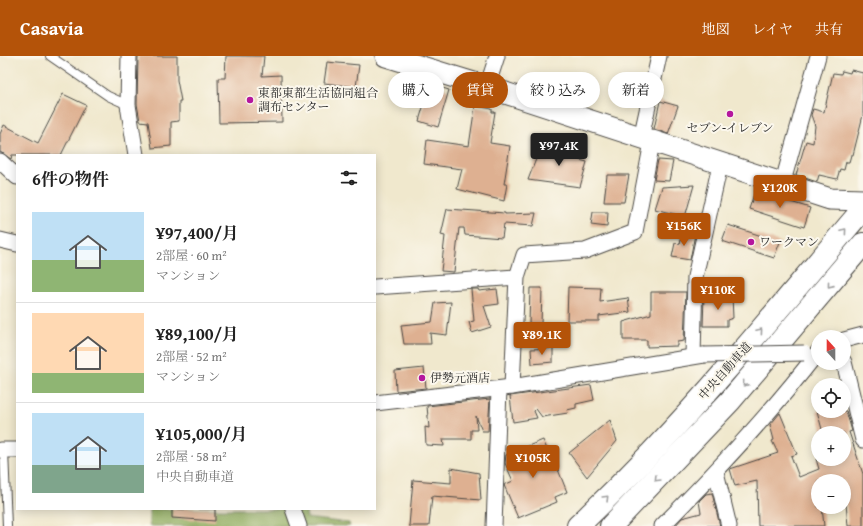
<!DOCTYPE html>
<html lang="ja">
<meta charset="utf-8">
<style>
body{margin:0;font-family:"Gentium Book Plus","Noto Serif JP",serif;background:#f2f2f2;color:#222;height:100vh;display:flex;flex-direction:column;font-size:15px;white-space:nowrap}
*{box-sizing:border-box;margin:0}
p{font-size:13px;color:#767676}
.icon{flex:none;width:22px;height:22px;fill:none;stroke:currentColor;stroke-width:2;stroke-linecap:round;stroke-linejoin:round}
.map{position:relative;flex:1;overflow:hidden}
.side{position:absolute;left:16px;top:98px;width:360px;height:356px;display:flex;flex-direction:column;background:#fff;border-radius:0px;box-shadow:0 2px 10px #0003}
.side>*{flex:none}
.banner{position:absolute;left:388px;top:16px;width:380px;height:36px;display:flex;gap:8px}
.needle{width:26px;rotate:339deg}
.buttons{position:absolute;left:811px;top:274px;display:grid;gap:8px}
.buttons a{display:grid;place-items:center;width:40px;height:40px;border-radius:50%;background:#fff;box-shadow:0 2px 10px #0003;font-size:20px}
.price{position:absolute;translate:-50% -34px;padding:0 9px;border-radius:4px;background:#b45309;color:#fff;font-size:13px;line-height:26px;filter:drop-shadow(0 1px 2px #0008)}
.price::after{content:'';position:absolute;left:50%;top:24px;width:12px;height:9px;margin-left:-6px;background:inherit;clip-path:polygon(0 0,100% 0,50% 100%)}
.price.active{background:#222;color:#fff}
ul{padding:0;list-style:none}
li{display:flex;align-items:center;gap:12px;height:100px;padding:0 16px}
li+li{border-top:1px solid #e0e0e0}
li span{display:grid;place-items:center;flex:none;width:112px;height:80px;border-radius:0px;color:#555}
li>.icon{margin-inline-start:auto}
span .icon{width:48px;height:48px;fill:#fffc;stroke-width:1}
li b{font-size:17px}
h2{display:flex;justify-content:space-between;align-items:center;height:48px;padding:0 16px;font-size:17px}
.tag{padding:0 14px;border-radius:18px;background:#fff;box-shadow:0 2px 10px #0003;font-size:14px;line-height:36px}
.tag.active{background:#b45309;color:#fff}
header{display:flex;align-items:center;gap:24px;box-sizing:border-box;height:56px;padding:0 20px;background:#b45309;color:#fff}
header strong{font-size:19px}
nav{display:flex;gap:22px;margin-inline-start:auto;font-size:14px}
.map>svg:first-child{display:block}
.forest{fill:#8daa5c;stroke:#5c6a44}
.building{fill:#deb091}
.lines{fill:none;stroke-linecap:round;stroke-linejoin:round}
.lane-casing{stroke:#494743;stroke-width:10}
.street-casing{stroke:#494743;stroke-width:17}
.secondary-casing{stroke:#494743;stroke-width:23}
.highway-casing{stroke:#494743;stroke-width:24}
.lane{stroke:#fff;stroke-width:8}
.street{stroke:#fff;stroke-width:15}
.secondary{stroke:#fff;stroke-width:21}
.highway{stroke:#fff;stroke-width:22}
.street-bridge-casing{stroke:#494743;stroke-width:17;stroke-linecap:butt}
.street-bridge{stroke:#fff;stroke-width:15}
.oneway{stroke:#a0a0a0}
.poi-dot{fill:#b5179e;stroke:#fbf7ec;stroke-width:1.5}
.labels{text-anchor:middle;stroke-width:4;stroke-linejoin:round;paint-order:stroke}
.poi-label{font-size:12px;fill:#2b2b2b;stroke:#fbf7ec;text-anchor:start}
.street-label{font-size:12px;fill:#2b2b2b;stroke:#fbf7ec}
</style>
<header>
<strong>Casavia</strong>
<nav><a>地図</a><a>レイヤ</a><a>共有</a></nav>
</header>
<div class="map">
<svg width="863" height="470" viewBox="0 0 863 470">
<rect width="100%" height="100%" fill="#fbf7ec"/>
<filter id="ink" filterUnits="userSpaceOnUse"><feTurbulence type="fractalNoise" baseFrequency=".025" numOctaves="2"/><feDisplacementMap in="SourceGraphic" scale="8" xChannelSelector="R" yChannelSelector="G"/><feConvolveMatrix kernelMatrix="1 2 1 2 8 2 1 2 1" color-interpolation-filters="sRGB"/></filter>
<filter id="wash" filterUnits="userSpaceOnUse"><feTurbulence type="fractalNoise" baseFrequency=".012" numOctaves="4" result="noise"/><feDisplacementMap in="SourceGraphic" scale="16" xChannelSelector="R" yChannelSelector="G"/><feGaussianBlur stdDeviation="0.9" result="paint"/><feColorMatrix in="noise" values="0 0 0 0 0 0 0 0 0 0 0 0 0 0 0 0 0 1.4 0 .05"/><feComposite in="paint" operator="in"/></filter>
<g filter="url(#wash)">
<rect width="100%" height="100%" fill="#f0e8cd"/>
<path class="forest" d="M149,453H306L307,462L349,467L350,470H149Z"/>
<g id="blocks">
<g class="building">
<path d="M138,0H177V24L181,45H179V65L171,66V90L152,92L148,66L140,65L137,48Z"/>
<path d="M226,0H264L262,20L281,19L282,66L219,67L218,22H225Z"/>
<path d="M327,6L359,9L356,31L324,27Z"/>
<path d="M851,14L863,17V59L853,99H851L849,106H846L844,114L840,113L837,123L819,119L817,126L796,119L806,85L813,87L815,70L811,59L813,53L824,56L833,17L841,18L842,15L850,17Z"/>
<path d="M430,28L449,34L438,71L419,65Z"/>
<path d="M63,38L86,49L61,99H12L11,103L0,96V78L4,69L38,87Z"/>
<path d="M660,45L678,50L668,78L654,73Z"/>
<path d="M475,50L492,53V56H495L490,87L510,90L504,128H507L504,145L457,133L462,113L424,108L427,84L469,90Z"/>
<path d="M559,85L574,88L573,102L587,106L580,131L528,124L536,103L549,95L557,98Z"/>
<path d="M658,104L673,105L669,125L654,124Z"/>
<path d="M607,119H629L624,146H604Z"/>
<path d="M694,129L685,161L655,153L662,131Z"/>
<path d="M755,135L810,152L804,171L749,153Z"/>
<path d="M447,153L505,157V158L536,157L533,170L504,168L502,182L465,179L464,172H459L454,216L441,215L445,180L441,179Z"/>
<path d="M593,156H608L607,171L591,169Z"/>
<path d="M728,169L780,186L774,202L722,185Z"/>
<path d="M683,176L695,178L690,204L672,201L675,187L680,188Z"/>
<path d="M568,231L601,232L600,246L628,242L630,256L599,260V265H567Z"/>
<path d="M530,232H542L541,269L529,268Z"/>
<path d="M471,233H478L479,235L497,233L499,248L484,250L491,271L472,277L469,266L474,265Z"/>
<path d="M651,236H686L684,285L677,286V290L647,291V284H623V266L651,258Z"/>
<path d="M732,240L733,262L727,264V270H703L704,241Z"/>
<path d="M451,246L447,279L430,277L431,288H404L401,269L432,266L435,247Z"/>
<path d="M553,292V306L532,308L531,293Z"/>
<path d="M424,312L426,332L396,335L395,315Z"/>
<path d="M591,329L594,344L576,348V352L567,354L568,357L542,361L536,353L534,355L537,362L513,366L510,340Z"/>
<path d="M490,343L488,375H482L476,360L477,374H471V383H443L444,390L426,389L425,371L429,372L427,350Z"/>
<path d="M817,355H846L852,375L849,376L863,418V470H848L844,425H818V451H822L824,470H758L757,425L735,430L730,413L778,397L772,385L774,384L770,369L780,357L797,398L791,400L799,421L819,413L816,403H844V377H823Z"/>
<path d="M610,364L617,385L587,421L569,397Z"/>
<path d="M543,384L553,407L555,406L567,436L555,441L557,446L518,462L504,429L513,425L505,407L506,399Z"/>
<path d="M451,412L479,417L481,444L432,440L429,470H409L413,424L451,427Z"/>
<path d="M712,437L720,470H675L682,462L701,457L699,445L706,438Z"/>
<path d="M172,453H215V465L172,462Z"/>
</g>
</g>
</g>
<g filter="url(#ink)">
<use href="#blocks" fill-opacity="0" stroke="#494743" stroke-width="1"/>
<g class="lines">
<defs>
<g id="lane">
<path d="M50,0L108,40L128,49"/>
<path d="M4,394L7,470"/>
</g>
<g id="street">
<path d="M129,0L128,49L136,99"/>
<path d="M487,31L497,0"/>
<path d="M641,82L659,0"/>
<path d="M0,105L17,121"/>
<path d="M782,129L818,0"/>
<path d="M0,184L17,188"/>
<path d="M375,231L517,221"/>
<path d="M844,284L863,279"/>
<path d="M693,300L695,221L720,109"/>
<path d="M844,306L863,384"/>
<path d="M512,331L517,221L524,199L585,195L635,176L652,86"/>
<path d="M375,347L512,331L704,299"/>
<path d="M0,394H17"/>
<path d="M716,416L729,470"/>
<path d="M293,453L299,470"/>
<path d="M494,470L499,333"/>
<path d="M662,470C717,415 770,358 818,296"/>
</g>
<path id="secondary" d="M386,0L487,31L830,143L863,144"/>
<g id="highway">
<path d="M578,470C603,446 627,422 651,397C725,319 793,235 863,153"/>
<path d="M611,470L730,345L863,188"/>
</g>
</defs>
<use href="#lane" class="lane-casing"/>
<use href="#street" class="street-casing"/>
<use href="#secondary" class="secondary-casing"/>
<use href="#highway" class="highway-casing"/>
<use href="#lane" class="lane"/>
<use href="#street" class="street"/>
<use href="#secondary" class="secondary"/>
<use href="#highway" class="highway"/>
<defs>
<path id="street-bridge" d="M704,299L804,297"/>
</defs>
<use href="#street-bridge" class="street-bridge-casing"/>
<use href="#street-bridge" class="street-bridge"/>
</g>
<defs><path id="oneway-chevron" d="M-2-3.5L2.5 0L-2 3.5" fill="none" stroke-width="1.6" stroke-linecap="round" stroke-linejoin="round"/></defs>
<g class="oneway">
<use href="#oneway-chevron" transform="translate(844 175) rotate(-50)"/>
<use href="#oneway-chevron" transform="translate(830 229) rotate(129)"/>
<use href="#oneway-chevron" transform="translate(760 275) rotate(-50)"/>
<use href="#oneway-chevron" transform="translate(745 328) rotate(131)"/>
<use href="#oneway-chevron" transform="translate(657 423) rotate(134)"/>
<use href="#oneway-chevron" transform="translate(606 442) rotate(-45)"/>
</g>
</g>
<g class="poi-dot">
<circle cx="250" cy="44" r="4"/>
<circle cx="730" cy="58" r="4"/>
<circle cx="751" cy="186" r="4"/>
<circle cx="422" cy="322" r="4"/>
</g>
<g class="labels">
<g class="poi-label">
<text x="258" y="41">東都東都生活協同組合<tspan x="258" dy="14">調布センター</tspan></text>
<text x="730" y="76" text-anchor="middle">セブン-イレブン</text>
<text x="759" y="190">ワークマン</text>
<text x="430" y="326">伊勢元酒店</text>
</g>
<g class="street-label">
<text transform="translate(725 315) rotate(-48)" y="4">中央自動車道</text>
</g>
</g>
</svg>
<div class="buttons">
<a><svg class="needle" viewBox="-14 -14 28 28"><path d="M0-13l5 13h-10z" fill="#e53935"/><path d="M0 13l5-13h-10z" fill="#767676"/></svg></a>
<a><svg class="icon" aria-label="locate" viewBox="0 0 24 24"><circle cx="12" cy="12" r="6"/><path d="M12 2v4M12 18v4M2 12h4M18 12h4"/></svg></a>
<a>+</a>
<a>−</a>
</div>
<b class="price active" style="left:559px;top:111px">¥97.4K</b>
<b class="price" style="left:780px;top:153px">¥120K</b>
<b class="price" style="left:684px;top:191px">¥156K</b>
<b class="price" style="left:718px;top:255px">¥110K</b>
<b class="price" style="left:542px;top:300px">¥89.1K</b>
<b class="price" style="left:533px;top:423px">¥105K</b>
<div class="banner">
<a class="tag">購入</a>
<a class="tag active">賃貸</a>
<a class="tag">絞り込み</a>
<a class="tag">新着</a>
</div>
<section class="side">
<h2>6件の物件<svg class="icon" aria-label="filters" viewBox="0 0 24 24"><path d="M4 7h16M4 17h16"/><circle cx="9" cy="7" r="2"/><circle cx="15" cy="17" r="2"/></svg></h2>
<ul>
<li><span style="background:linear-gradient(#bfe0f5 60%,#8fb573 0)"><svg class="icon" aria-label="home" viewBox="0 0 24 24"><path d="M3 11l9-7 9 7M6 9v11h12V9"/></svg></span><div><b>¥97,400/月</b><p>2部屋 · 60 m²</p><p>マンション</p></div></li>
<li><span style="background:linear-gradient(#ffd9b3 75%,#8fb573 0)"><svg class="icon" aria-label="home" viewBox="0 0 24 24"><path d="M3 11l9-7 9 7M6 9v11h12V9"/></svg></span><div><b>¥89,100/月</b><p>2部屋 · 52 m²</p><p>マンション</p></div></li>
<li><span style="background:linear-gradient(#bfe0f5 65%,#7fa58c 0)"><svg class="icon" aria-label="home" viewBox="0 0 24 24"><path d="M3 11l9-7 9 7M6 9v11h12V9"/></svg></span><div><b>¥105,000/月</b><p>2部屋 · 58 m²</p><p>中央自動車道</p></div></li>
</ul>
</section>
</div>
